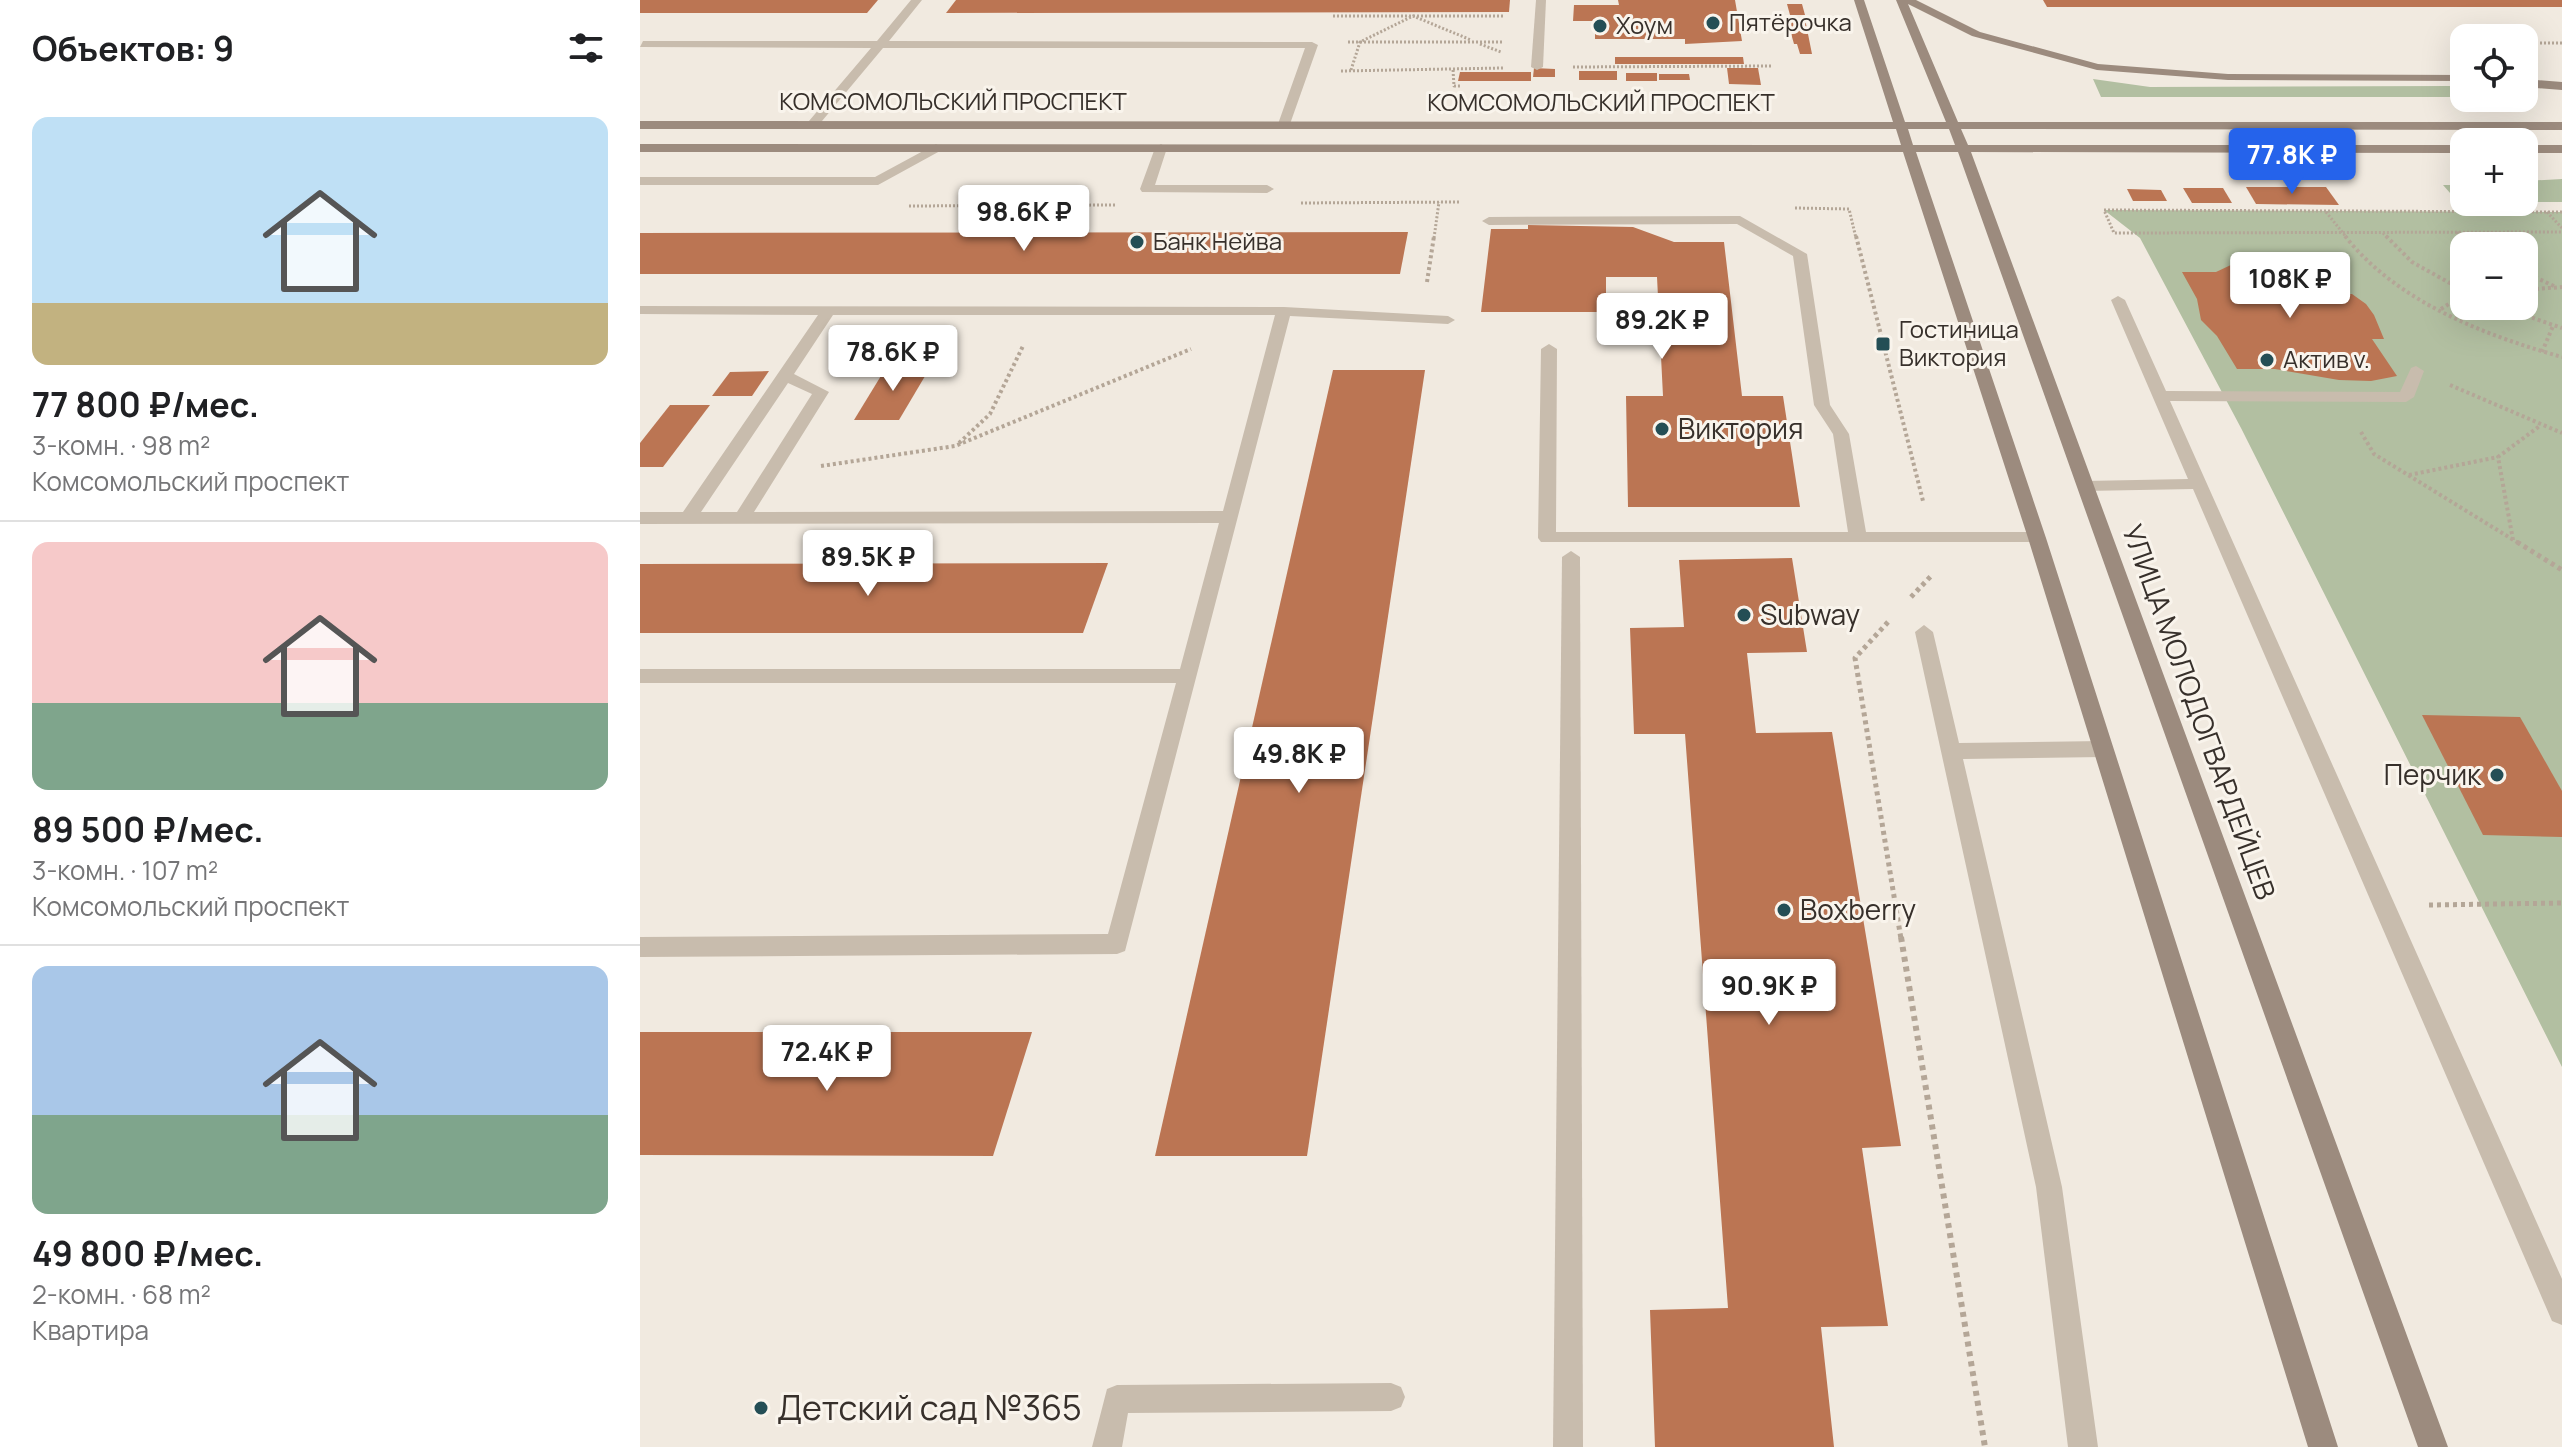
<!DOCTYPE html>
<html lang="ru">
<meta charset="utf-8">
<style>
body{margin:0;font-family:Manrope,sans-serif;background:#f2f2f2;color:#202124;height:100vh;display:flex;flex-direction:column;font-size:30px;white-space:nowrap}
*{box-sizing:border-box;margin:0}
p{font-size:26px;color:#757577}
.icon{flex:none;width:44px;height:44px;fill:none;stroke:currentColor;stroke-width:2;stroke-linecap:round;stroke-linejoin:round}
.map{position:relative;flex:1;overflow:hidden}
.side{display:flex;flex-direction:column;background:#fff;width:640px}
.side>*{flex:none}
.buttons{position:absolute;left:1810px;top:24px;display:grid;gap:16px}
.buttons a{display:grid;place-items:center;width:88px;height:88px;border-radius:16px;background:#fff;box-shadow:0 8px 32px #0002;font-size:40px}
.price{position:absolute;translate:-50% -68px;padding:0 18px;border-radius:8px;background:#fff;color:#222;font-size:26px;line-height:52px;filter:drop-shadow(0 2px 4px #0008)}
.price::after{content:'';position:absolute;left:50%;top:48px;width:24px;height:18px;margin-left:-12px;background:inherit;clip-path:polygon(0 0,100% 0,50% 100%)}
.price.current{background:#2563eb;color:#fff}
ul{padding:0;list-style:none}
li{display:grid;align-content:center;gap:16px;height:424px;padding:0 32px}
li+li{border-top:2px solid #e0e0e0}
li span{display:grid;place-items:center;height:248px;border-radius:16px;color:#555}
li>.icon{margin-inline-start:auto}
span .icon{width:144px;height:144px;fill:#fffc;stroke-width:1}
li b{font-size:34px}
h2{display:flex;justify-content:space-between;align-items:center;height:96px;padding:0 32px;font-size:34px}
main{display:flex;flex:1;min-height:0}
.map>svg:first-child{display:block}
.green{fill:#b2bfa1;fill-rule:evenodd}
.building{fill:#bb7553}
.lines{fill:none;stroke-linecap:round;stroke-linejoin:round}
.path-far3{stroke:#b4a697;stroke-width:3;stroke-dasharray:2 2;stroke-linecap:butt}
.path-far2{stroke:#b4a697;stroke-width:4;stroke-dasharray:3 3;stroke-linecap:butt}
.path-far1{stroke:#b4a697;stroke-width:5;stroke-dasharray:4 4;stroke-linecap:butt}
.path{stroke:#b4a697;stroke-width:6;stroke-dasharray:5 5;stroke-linecap:butt}
.service{fill:#c8bcad;fill-rule:evenodd}
.secondary{fill:#9c8b7e;fill-rule:evenodd}
.poi-dot{fill:#244e55;stroke:#f9f4ec;stroke-width:3}
.labels{text-anchor:middle;stroke-width:6;stroke-linejoin:round;paint-order:stroke}
.far-poi-label{font-size:24px;fill:#37302b;stroke:#f9f4ec;text-anchor:start}
.far-street-label{font-size:24px;fill:#37302b;stroke:#f9f4ec}
.poi-label{font-size:28px;fill:#37302b;stroke:#f9f4ec;text-anchor:start}
.street-label{font-size:28px;fill:#37302b;stroke:#f9f4ec}
.near-poi-label{font-size:34px;fill:#37302b;stroke:#f9f4ec;text-anchor:start}
</style>
<main>
<section class="side">
<h2>Объектов: 9<svg class="icon" aria-label="filters" viewBox="0 0 24 24"><path d="M4 7h16M4 17h16"/><circle cx="9" cy="7" r="2"/><circle cx="15" cy="17" r="2"/></svg></h2>
<ul>
<li><span style="background:linear-gradient(#bfe0f5 75%,#c2b280 0)"><svg class="icon" aria-label="home" viewBox="0 0 24 24"><path d="M3 11l9-7 9 7M6 9v11h12V9"/></svg></span><div><b>77 800 ₽/мес.</b><p>3-комн. · 98 m²</p><p>Комсомольский проспект</p></div></li>
<li><span style="background:linear-gradient(#f6c9c9 65%,#7fa58c 0)"><svg class="icon" aria-label="home" viewBox="0 0 24 24"><path d="M3 11l9-7 9 7M6 9v11h12V9"/></svg></span><div><b>89 500 ₽/мес.</b><p>3-комн. · 107 m²</p><p>Комсомольский проспект</p></div></li>
<li><span style="background:linear-gradient(#a9c7e8 60%,#7fa58c 0)"><svg class="icon" aria-label="home" viewBox="0 0 24 24"><path d="M3 11l9-7 9 7M6 9v11h12V9"/></svg></span><div><b>49 800 ₽/мес.</b><p>2-комн. · 68 m²</p><p>Квартира</p></div></li>
</ul>
</section>
<div class="map">
<svg width="1922" height="1447" viewBox="0 0 1922 1447">
<rect width="100%" height="100%" fill="#f1eae0"/>
<g class="green">
<path d="M1453,79L1510,87L1811,86L1824,89V97H1461Z"/>
<path d="M1922,179V202H1818L1803,185H1824V202H1884V181Z"/>
<path d="M1464,210L1922,212V1067L1601,428L1500,238ZM1824,246H1884V306H1824Z"/>
</g>
<g class="building">
<path d="M0,0H238L227,13H0Z"/>
<path d="M316,0H870L869,12L306,13Z"/>
<path d="M978,0H1095L1102,41L1045,44V39H955V21H933L934,5H979Z"/>
<path d="M1403,0H1922V7H1407Z"/>
<path d="M1147,4H1162L1165,15H1150Z"/>
<path d="M1147,19H1165L1172,54H1160L1157,44H1154Z"/>
<path d="M975,57H1103L1104,64H975Z"/>
<path d="M894,68L915,69V77H893Z"/>
<path d="M1087,68H1118L1121,85L1089,84Z"/>
<rect x="939" y="71" width="38" height="9"/>
<path d="M820,72H891V81H818Z"/>
<rect x="986" y="73" width="31" height="8"/>
<path d="M1019,74H1049L1050,80H1019Z"/>
<path d="M1606,187H1686L1699,205L1616,204Z"/>
<path d="M1543,188H1583L1592,203H1552Z"/>
<path d="M1487,189L1521,190L1527,201H1493Z"/>
<path d="M888,225L993,227L1034,242H1084L1102,396H1143L1160,507H988L986,396H1023L1017,277H966V312H841L851,229H888Z"/>
<path d="M768,232L760,274H0V233Z"/>
<path d="M1623,258H1660L1682,264L1702,294H1712L1726,304L1734,315L1744,339H1732L1757,376L1731,381L1699,380L1635,369H1597L1577,336L1561,320L1557,299L1542,272H1576L1593,264Z"/>
<path d="M247,366H291L259,420H214Z"/>
<path d="M693,370H785L667,1156H515Z"/>
<path d="M129,371L112,396H72L90,372Z"/>
<path d="M30,405H70L23,467H0V443Z"/>
<path d="M1152,558L1167,652L1107,653L1116,733L1192,732L1261,1146L1222,1148L1248,1326L1181,1327L1194,1447H1015L1010,1310L1088,1308L1045,734H994L990,628L1044,627L1039,560Z"/>
<path d="M468,563L443,633H0V564Z"/>
<path d="M1782,715L1880,717L1922,791V837L1843,835Z"/>
<path d="M0,1032H392L353,1156L0,1155Z"/>
</g>
<g class="lines">
<g class="path-far3">
<path d="M693,16H863"/>
<path d="M708,42H862"/>
<path d="M1884,43H1922"/>
<path d="M840,44L861,52"/>
<path d="M933,67L1131,66"/>
<path d="M711,70L720,42L773,16L831,40"/>
<path d="M813,70L814,86H821"/>
<path d="M701,71L863,68"/>
<path d="M661,203L819,202"/>
<path d="M269,206L475,205"/>
<path d="M1155,208L1209,209L1216,238"/>
<path d="M1686,212L1707,238"/>
<path d="M1907,212L1922,228"/>
<path d="M1922,212L1464,210L1474,233L1922,232"/>
<path d="M1817,232L1822,238"/>
<path d="M1743,233L1748,238"/>
<path d="M794,238L799,202"/>
</g>
<g class="path-far2">
<path d="M1216,236L1283,501"/>
<path d="M1705,236C1757,302 1844,335 1922,357"/>
<path d="M1746,236L1772,262L1824,291"/>
<path d="M1820,236L1828,246"/>
<path d="M1884,272L1916,287"/>
<path d="M787,282L794,236"/>
<path d="M1884,290L1922,287"/>
<path d="M1858,306L1922,328"/>
<path d="M1801,309L1824,294"/>
<path d="M1902,352L1913,326"/>
<path d="M1810,385L1922,433"/>
<path d="M1721,432L1734,454L1880,544"/>
<path d="M319,443L350,414L383,346"/>
<path d="M181,466L315,446L551,349"/>
<path d="M1769,475L1858,457"/>
<path d="M1873,540L1858,457L1901,425"/>
</g>
<g class="path-far1">
<path d="M1877,542L1922,570"/>
<path d="M1271,597L1292,575"/>
<path d="M1248,622L1215,658L1261,939"/>
<path d="M1789,905L1922,903"/>
</g>
<path class="path" d="M1261,937L1345,1447"/>
<g class="service">
<path d="M271,0H282L249,41L672,42L678,45L650,124L644,128L638,124L665,48H243L177,127L173,128L167,124L169,121L231,48L0,47L3,41H237Z"/>
<path d="M896,0H906L903,67L897,70L891,67Z"/>
<path d="M296,144L302,148L300,151L238,185H0V177H235Z"/>
<path d="M521,144L527,148L515,185H627L634,189L627,193L502,192L500,189L515,148Z"/>
<path d="M1100,216L1167,254L1190,405L1209,434L1226,532H1397L1406,538L1403,542H901L898,538L901,349L909,344L917,349L916,532H1208L1193,434L1174,405L1153,256L1097,224L849,225L842,221L849,217Z"/>
<path d="M1478,296L1485,300L1526,391L1760,392L1771,368L1776,366L1784,371L1774,397L1766,402L1530,401L1922,1279V1325L1912,1321L1553,489L1445,491L1437,486L1445,481L1548,479L1471,300Z"/>
<path d="M0,306L644,307L808,316L815,320L808,324L650,316L485,951L477,954L0,957V937L468,934L536,683H0V669H540L579,523L0,524V512H43L178,315L0,314ZM193,315H635L583,511L114,512L189,392L154,374ZM148,383L172,394L97,512H61Z"/>
<path d="M931,551L940,557L943,1447H913L922,557Z"/>
<path d="M1284,625L1293,632L1319,743L1463,741L1470,743L1473,749L1470,755L1463,757L1323,759L1422,1187L1458,1447H1428L1396,1187L1275,632Z"/>
<path d="M751,1383L761,1387L765,1397L761,1407L751,1411L488,1413L482,1447H452L467,1389L477,1385Z"/>
</g>
<g class="secondary">
<path d="M1214,0H1224L1265,122H1306L1256,0H1276L1340,32L1458,64L1588,74L1824,75V81L1588,80L1457,70L1332,36L1268,4L1318,122H1922V130L1321,129L1328,145H1824V153L1331,152L1808,1447H1778L1318,152H1276L1406,538L1698,1447H1668L1388,538L1263,152H0V144L1261,145L1256,129H0V121L1253,122ZM1268,129H1309L1315,145H1273Z"/>
<path d="M1884,79L1922,82V90L1884,87Z"/>
<rect x="1884" y="145" width="38" height="8"/>
</g>
</g>
<g class="poi-dot">
<circle cx="1073" cy="23" r="8"/>
<circle cx="960" cy="26" r="8"/>
<circle cx="497" cy="242" r="8"/>
<rect x="1235" y="336" width="16" height="16" rx="4"/>
<circle cx="1627" cy="360" r="8"/>
<circle cx="1022" cy="429" r="8"/>
<circle cx="1104" cy="615" r="8"/>
<circle cx="1857" cy="775" r="8"/>
<circle cx="1144" cy="910" r="8"/>
<circle cx="121" cy="1408" r="8"/>
</g>
<g class="labels">
<g class="far-poi-label">
<text x="1089" y="31">Пятёрочка</text>
<text x="976" y="34">Хоум</text>
<text x="513" y="250">Банк Нейва</text>
<text x="1259" y="338">Гостиница<tspan x="1259" dy="28">Виктория</tspan></text>
<text x="1643" y="368">Актив v.</text>
</g>
<g class="far-street-label">
<text x="313" y="110">КОМСОМОЛЬСКИЙ ПРОСПЕКТ</text>
<text x="961" y="111">КОМСОМОЛЬСКИЙ ПРОСПЕКТ</text>
</g>
<g class="poi-label">
<text x="1038" y="439">Виктория</text>
<text x="1120" y="625">Subway</text>
<text x="1841" y="785" text-anchor="end">Перчик</text>
<text x="1160" y="920">Boxberry</text>
</g>
<g class="street-label">
<text transform="translate(1559 712) rotate(70)" y="10">УЛИЦА МОЛОДОГВАРДЕЙЦЕВ</text>
</g>
<g class="near-poi-label">
<text x="137" y="1420">Детский сад №365</text>
</g>
</g>
</svg>
<div class="buttons">
<a><svg class="icon" aria-label="locate" viewBox="0 0 24 24"><circle cx="12" cy="12" r="6"/><path d="M12 2v4M12 18v4M2 12h4M18 12h4"/></svg></a>
<a>+</a>
<a>−</a>
</div>
<b class="price current" style="left:1652px;top:196px">77.8K ₽</b>
<b class="price" style="left:384px;top:253px">98.6K ₽</b>
<b class="price" style="left:1650px;top:320px">108K ₽</b>
<b class="price" style="left:1022px;top:361px">89.2K ₽</b>
<b class="price" style="left:253px;top:393px">78.6K ₽</b>
<b class="price" style="left:228px;top:598px">89.5K ₽</b>
<b class="price" style="left:659px;top:795px">49.8K ₽</b>
<b class="price" style="left:1129px;top:1027px">90.9K ₽</b>
<b class="price" style="left:187px;top:1093px">72.4K ₽</b>
</div>
</main>
